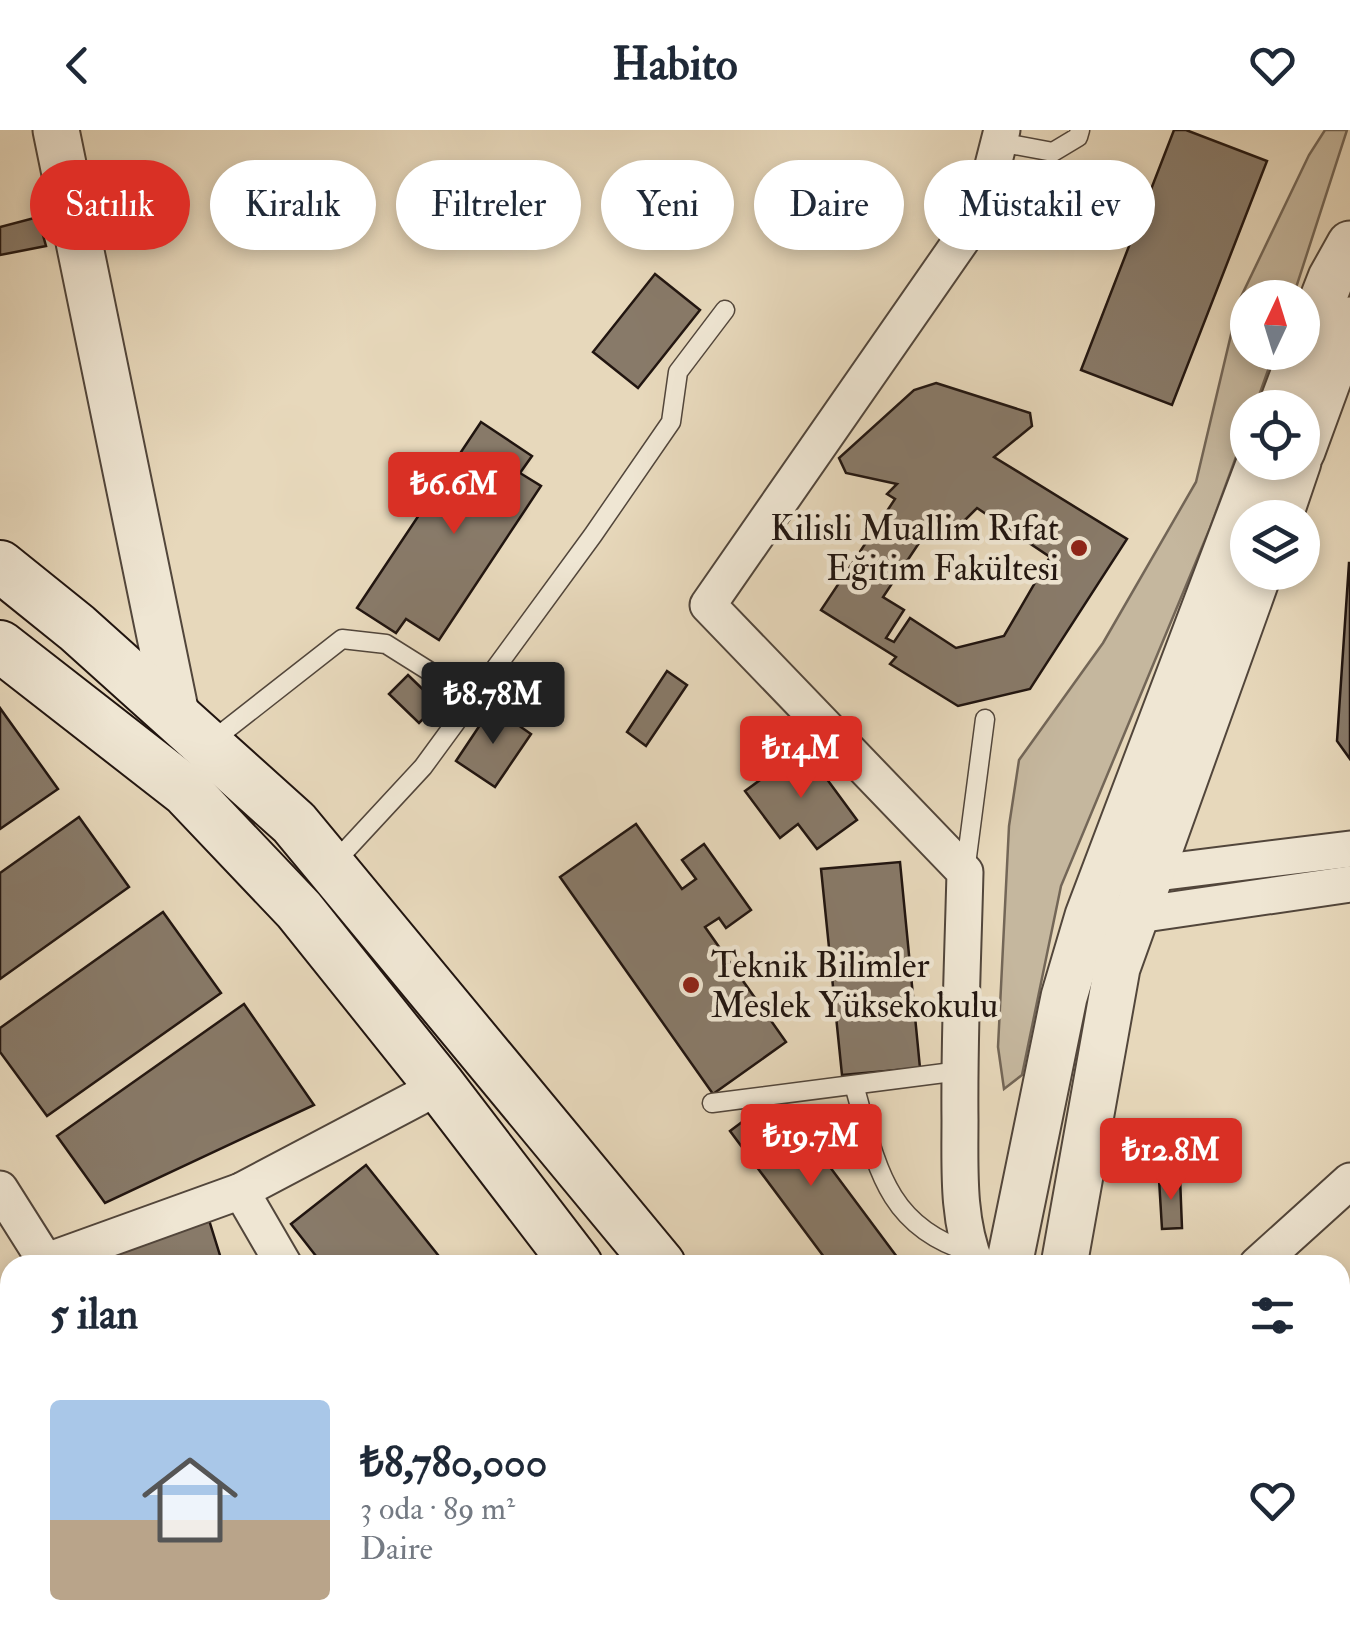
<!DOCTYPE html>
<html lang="tr">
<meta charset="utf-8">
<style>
body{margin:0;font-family:"IM FELL Double Pica",serif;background:#f6f6f7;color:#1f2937;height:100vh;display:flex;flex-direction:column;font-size:38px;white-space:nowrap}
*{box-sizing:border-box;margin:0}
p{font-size:32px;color:#747a83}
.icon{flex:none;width:55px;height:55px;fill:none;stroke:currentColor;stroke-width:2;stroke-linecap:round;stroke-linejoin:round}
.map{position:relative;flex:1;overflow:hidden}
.details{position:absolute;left:0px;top:1125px;width:1350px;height:390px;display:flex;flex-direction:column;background:#fff;border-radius:30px 30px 0 0;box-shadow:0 5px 15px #0003}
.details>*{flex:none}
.banner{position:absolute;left:30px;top:30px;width:1290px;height:90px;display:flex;gap:20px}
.needle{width:65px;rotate:4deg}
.tools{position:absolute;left:1230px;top:150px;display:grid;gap:20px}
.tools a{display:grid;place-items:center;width:90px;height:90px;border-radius:50%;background:#fff;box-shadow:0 5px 15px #0003;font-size:50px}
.price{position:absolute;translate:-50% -85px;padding:0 22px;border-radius:10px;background:#d93025;color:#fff;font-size:32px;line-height:65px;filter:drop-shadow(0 2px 5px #0008)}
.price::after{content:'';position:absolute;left:50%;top:60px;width:30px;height:22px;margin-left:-15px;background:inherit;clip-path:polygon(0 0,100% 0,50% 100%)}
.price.current{background:#222;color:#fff}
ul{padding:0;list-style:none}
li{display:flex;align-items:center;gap:30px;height:250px;padding:0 50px}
li span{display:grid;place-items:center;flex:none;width:280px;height:200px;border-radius:10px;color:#555}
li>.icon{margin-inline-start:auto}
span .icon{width:120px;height:120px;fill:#fffc;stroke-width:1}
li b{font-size:42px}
h2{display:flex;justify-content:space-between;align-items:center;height:120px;padding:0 50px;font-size:42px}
.tag{padding:0 35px;border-radius:45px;background:#fff;box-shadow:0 5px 15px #0003;font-size:35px;line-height:90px}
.tag.current{background:#d93025;color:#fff}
header{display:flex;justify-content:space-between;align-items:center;height:130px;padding:0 50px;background:#fff;font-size:45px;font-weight:800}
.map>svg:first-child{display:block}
.green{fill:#c5b79e;stroke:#736657;stroke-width:2.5}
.building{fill:#887a69;stroke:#211510;stroke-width:2.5;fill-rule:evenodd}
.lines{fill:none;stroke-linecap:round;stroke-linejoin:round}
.service-casing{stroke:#52463b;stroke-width:21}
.minor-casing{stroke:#52463b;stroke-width:39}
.tertiary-casing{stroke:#52463b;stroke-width:49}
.secondary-casing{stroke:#211510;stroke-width:54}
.trunk-casing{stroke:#211510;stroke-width:59}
.service{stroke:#efe6d3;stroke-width:18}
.minor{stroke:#efe6d3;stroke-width:35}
.tertiary{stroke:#efe6d3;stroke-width:45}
.secondary{stroke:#efe6d3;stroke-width:50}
.trunk{stroke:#e7d8bb;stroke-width:55}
.poi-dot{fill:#8f2418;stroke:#efe6d3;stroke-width:4}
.labels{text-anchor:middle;stroke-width:9;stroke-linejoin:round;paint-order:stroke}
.poi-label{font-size:35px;fill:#211510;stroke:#efe6d3;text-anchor:end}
</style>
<header><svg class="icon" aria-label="back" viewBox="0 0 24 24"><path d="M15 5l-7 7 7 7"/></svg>Habito<svg class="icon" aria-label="heart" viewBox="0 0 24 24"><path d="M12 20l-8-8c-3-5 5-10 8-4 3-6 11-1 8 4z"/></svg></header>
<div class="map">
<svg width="1350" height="1515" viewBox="0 0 1350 1515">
<rect width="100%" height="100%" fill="#e7d8bb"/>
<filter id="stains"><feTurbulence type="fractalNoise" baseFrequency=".002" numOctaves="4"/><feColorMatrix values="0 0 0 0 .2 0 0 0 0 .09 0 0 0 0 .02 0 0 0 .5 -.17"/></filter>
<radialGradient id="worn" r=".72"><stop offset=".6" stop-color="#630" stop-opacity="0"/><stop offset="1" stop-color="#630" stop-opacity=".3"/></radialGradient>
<path class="green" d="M1325,0H1347L1293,167L1248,168V222L1275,223L1272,229L1255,277L1248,278L1247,297L1210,398L1061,756L1022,945L1004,959L998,917L1009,696L1019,630L1103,513L1196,352L1239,171L1309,25Z"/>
<g class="building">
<path d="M1174,0H1186L1267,31L1172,275L1081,240Z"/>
<path d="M38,87L46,116L0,125V97Z"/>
<path d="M655,144L700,180L638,258L593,222Z"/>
<path d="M936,253L1030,283L1032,296L994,327L1127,409L1030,559L958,576L890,534L896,527L821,480L895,369L887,364L897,354L846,343L839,328L914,260ZM977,378L1050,427L1004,506L956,518L910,488L894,512L886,508L904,480L883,467L931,395L964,391Z"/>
<path d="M481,292L532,326L520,343L541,356L439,510L406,489L396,503L357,478Z"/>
<path d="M1349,433H1350V629L1337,611Z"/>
<path d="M667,541L687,555L646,616L627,602Z"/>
<path d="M408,545L438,574L419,593L389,564Z"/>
<path d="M492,577L531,604L495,657L456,631Z"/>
<path d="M0,578L58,659L0,699Z"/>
<path d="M804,618L857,690L817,719L798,694L780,708L745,661Z"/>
<path d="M79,687L129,757L0,849V743Z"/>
<path d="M636,694L682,759L696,749L682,730L704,714L751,780L726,798L719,788L705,797L786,912L713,964L560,747Z"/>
<path d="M900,732L920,938L842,945L821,739Z"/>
<path d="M163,782L221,863L47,986L0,922V898Z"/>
<path d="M244,874L314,975L105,1073L57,1006Z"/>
<path d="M777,966L903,1135H830L730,1001Z"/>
<path d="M366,1035L446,1135H323L291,1094Z"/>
<path d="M1180,1047L1182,1098L1162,1099L1159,1049Z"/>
<path d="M209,1090L223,1135H119L114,1119Z"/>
<path d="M1342,1478L1350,1487V1515H1303L1314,1505H1340Z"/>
<path d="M1091,1505H1178L1186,1515H1079Z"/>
<path d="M1226,1505H1299L1288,1515H1235Z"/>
</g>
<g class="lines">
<defs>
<g id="service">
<path d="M999,12L1053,22L1078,7L1080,0"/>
<path d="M208,614L342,509L386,514L472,568"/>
<path d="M334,733L423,637L593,405L671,292L678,242L725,180"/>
<path d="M965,742L985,589"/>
<path d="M854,955C876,1032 884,1096 970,1122"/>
<path d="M712,973L960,941"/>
</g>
<g id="minor">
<path d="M1128,743L1149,744L1350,719"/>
<path d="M1114,786L1138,785L1350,754"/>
<path d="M0,1059L48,1135"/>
<path d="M241,1061L284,1135"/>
<path d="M47,1131L241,1061L440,956"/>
<path d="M976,1135C957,1090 960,1037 960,990C959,907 963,825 965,742L708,475L981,82L1002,0"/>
<path d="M1257,1135L1350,1051"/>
<path d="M1340,1419L1350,1430"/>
<path d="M180,1505L183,1515"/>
<path d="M308,1505V1515"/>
<path d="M508,1515L684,1505"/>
</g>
<g id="tertiary">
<path d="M56,0L176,584"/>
<path d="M1302,222L1331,148L1350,114"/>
<path d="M1281,278L1302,222"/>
<path d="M1302,321L1350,190"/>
<path d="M1279,388L1298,332"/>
<path d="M1009,1135L1064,867L1088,786L1260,332"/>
<path d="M1064,1135L1117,838L1259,442"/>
</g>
<g id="secondary">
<path d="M0,436L77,498L294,693L660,1135"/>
<path d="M0,516L186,661L299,780L440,956L577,1135"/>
<path d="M876,1505L884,1515"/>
<path d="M967,1505L975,1515"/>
</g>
<g id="trunk">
<path d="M0,1339L10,1363"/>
<path d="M0,1495L9,1515"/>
<path d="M71,1505L75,1515"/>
</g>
</defs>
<use href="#service" class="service-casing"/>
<use href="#minor" class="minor-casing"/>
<use href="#tertiary" class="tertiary-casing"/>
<use href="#secondary" class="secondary-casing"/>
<use href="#trunk" class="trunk-casing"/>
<use href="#service" class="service"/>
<use href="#minor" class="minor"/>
<use href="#tertiary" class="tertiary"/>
<use href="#secondary" class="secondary"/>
<use href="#trunk" class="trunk"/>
</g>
<g class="poi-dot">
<circle cx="1079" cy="418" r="10"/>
<circle cx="691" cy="855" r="10"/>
</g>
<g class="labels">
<g class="poi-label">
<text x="1059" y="410">Kilisli Muallim Rıfat<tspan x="1059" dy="40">Eğitim Fakültesi</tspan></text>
<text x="711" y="847" text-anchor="start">Teknik Bilimler<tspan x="711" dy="40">Meslek Yüksekokulu</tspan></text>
</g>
</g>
<rect width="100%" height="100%" filter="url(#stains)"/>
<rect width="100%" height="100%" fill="url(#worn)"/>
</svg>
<div class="tools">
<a><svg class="needle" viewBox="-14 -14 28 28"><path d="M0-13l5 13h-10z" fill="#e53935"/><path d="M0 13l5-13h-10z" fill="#747a83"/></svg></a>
<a><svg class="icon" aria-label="locate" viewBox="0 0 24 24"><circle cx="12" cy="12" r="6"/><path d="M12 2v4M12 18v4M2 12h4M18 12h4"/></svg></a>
<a><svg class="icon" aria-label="layers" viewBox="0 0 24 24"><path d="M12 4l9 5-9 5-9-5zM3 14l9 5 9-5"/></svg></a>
</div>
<b class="price" style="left:454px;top:407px">₺6.6M</b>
<b class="price current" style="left:493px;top:617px">₺8.78M</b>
<b class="price" style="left:801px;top:671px">₺14M</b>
<b class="price" style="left:811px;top:1059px">₺19.7M</b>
<b class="price" style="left:1171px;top:1073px">₺12.8M</b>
<div class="banner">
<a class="tag current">Satılık</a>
<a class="tag">Kiralık</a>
<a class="tag">Filtreler</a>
<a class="tag">Yeni</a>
<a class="tag">Daire</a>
<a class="tag">Müstakil ev</a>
</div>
<section class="details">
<h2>5 ilan<svg class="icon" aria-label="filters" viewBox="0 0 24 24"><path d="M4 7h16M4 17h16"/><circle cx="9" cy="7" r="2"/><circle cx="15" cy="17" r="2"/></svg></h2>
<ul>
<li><span style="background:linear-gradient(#a9c7e8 60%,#b9a48a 0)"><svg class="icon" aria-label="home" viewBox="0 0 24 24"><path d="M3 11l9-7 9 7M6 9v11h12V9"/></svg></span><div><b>₺8,780,000</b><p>3 oda · 89 m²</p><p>Daire</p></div><svg class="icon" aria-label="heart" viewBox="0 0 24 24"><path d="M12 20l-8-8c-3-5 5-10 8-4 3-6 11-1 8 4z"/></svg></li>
</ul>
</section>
</div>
